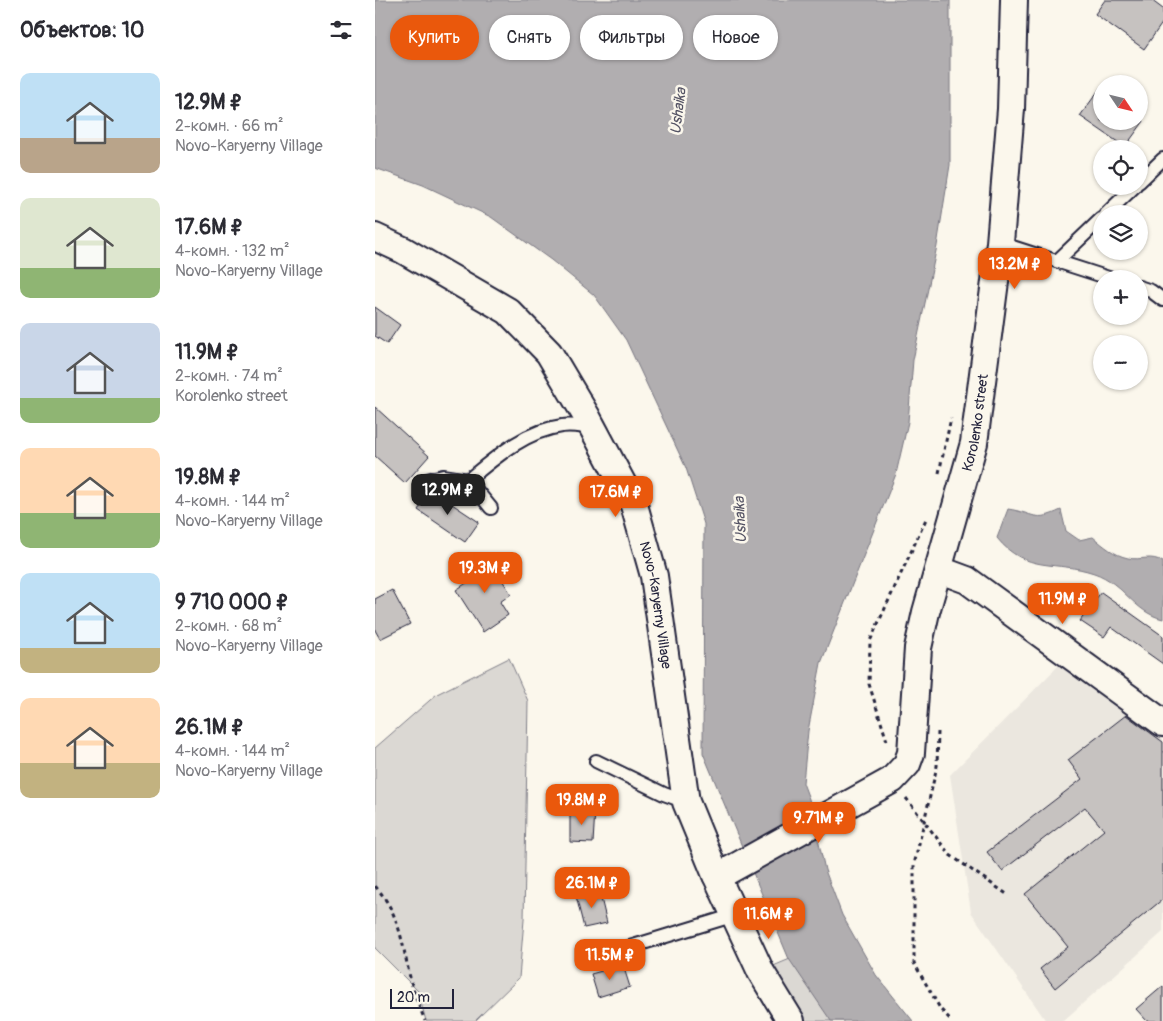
<!DOCTYPE html>
<html lang="ru">
<meta charset="utf-8">
<style>
body{margin:0;font-family:Pangolin,sans-serif;background:#f7f7f7;color:#2b2b33;height:100vh;display:flex;flex-direction:column;font-size:19px;white-space:nowrap}
*{box-sizing:border-box;margin:0}
p{font-size:16px;color:#7c7c81}
.icon{flex:none;width:28px;height:28px;fill:none;stroke:currentColor;stroke-width:2;stroke-linecap:round;stroke-linejoin:round}
.map{position:relative;flex:1;overflow:hidden}
.panel{display:flex;flex-direction:column;background:#fff;width:375px}
.panel>*{flex:none}
.guide{position:absolute;left:15px;top:15px;width:475px;height:45px;display:flex;gap:10px}
.needle{width:32px;rotate:125deg}
.tools{position:absolute;left:718px;top:75px;display:grid;gap:10px}
.tools a{display:grid;place-items:center;width:55px;height:55px;border-radius:50%;background:#fff;box-shadow:0 1px 4px #0004;font-size:25px}
.scale{position:absolute;left:15px;bottom:12px;width:64px;box-sizing:border-box;padding-left:5px;border:2px solid #22223b;border-top:0;font-size:14px;line-height:18px;white-space:nowrap;color:#22223b;-webkit-text-stroke:4px #fbf7ec;paint-order:stroke}
.price{position:absolute;translate:-50% -42px;padding:0 11px;border-radius:10px;background:#ea580c;color:#fff;font-size:16px;line-height:32px;filter:drop-shadow(0 1px 2px #0008)}
.price::after{content:'';position:absolute;left:50%;top:30px;width:15px;height:11px;margin-left:-8px;background:inherit;clip-path:polygon(0 0,100% 0,50% 100%)}
.price.on{background:#222;color:#fff}
ul{padding:0;list-style:none}
li{display:flex;align-items:center;gap:15px;height:125px;padding:0 20px}
li span{display:grid;place-items:center;flex:none;width:140px;height:100px;border-radius:10px;color:#555}
li>.icon{margin-inline-start:auto}
span .icon{width:60px;height:60px;fill:#fffc;stroke-width:1}
li b{font-size:21px}
h2{display:flex;justify-content:space-between;align-items:center;height:60px;padding:0 20px;font-size:21px}
.chip{padding:0 18px;border-radius:22px;background:#fff;box-shadow:0 1px 4px #0004;font-size:18px;line-height:45px}
.chip.on{background:#ea580c;color:#fff}
main{display:flex;flex:1;min-height:0}
.map>svg:first-child{display:block}
.built{fill:#ebe7df}
.green{fill:#dbd8d3;stroke:#7e7d87}
.water{fill:#b1aeb0;stroke:#787681}
.building{fill:#c6c2c0;stroke:#22223b}
.lines{fill:none;stroke-linecap:round;stroke-linejoin:round}
.lane-casing{stroke:#22223b;stroke-width:16}
.street-casing{stroke:#22223b;stroke-width:30}
.path{stroke:#22223b;stroke-width:3;stroke-dasharray:4 4;stroke-linecap:butt}
.lane{stroke:#fbf7ec;stroke-width:12}
.street{stroke:#fbf7ec;stroke-width:26}
.labels{text-anchor:middle;stroke-width:5;stroke-linejoin:round;paint-order:stroke}
.street-label{font-size:14px;fill:#22223b;stroke:#fbf7ec}
.water-label{font-size:15px;font-style:italic;fill:#545364;stroke:#fbf7ec}
</style>
<main>
<section class="panel">
<h2>Объектов: 10<svg class="icon" aria-label="filters" viewBox="0 0 24 24"><path d="M4 7h16M4 17h16"/><circle cx="9" cy="7" r="2"/><circle cx="15" cy="17" r="2"/></svg></h2>
<ul>
<li><span style="background:linear-gradient(#bfe0f5 65%,#b9a48a 0)"><svg class="icon" aria-label="home" viewBox="0 0 24 24"><path d="M3 11l9-7 9 7M6 9v11h12V9"/></svg></span><div><b>12.9M ₽</b><p>2-комн. · 66 m²</p><p>Novo-Karyerny Village</p></div></li>
<li><span style="background:linear-gradient(#dfe7d0 70%,#8fb573 0)"><svg class="icon" aria-label="home" viewBox="0 0 24 24"><path d="M3 11l9-7 9 7M6 9v11h12V9"/></svg></span><div><b>17.6M ₽</b><p>4-комн. · 132 m²</p><p>Novo-Karyerny Village</p></div></li>
<li><span style="background:linear-gradient(#c9d6e8 75%,#8fb573 0)"><svg class="icon" aria-label="home" viewBox="0 0 24 24"><path d="M3 11l9-7 9 7M6 9v11h12V9"/></svg></span><div><b>11.9M ₽</b><p>2-комн. · 74 m²</p><p>Korolenko street</p></div></li>
<li><span style="background:linear-gradient(#ffd9b3 65%,#8fb573 0)"><svg class="icon" aria-label="home" viewBox="0 0 24 24"><path d="M3 11l9-7 9 7M6 9v11h12V9"/></svg></span><div><b>19.8M ₽</b><p>4-комн. · 144 m²</p><p>Novo-Karyerny Village</p></div></li>
<li><span style="background:linear-gradient(#bfe0f5 75%,#c2b280 0)"><svg class="icon" aria-label="home" viewBox="0 0 24 24"><path d="M3 11l9-7 9 7M6 9v11h12V9"/></svg></span><div><b>9 710 000 ₽</b><p>2-комн. · 68 m²</p><p>Novo-Karyerny Village</p></div></li>
<li><span style="background:linear-gradient(#ffd9b3 65%,#c2b280 0)"><svg class="icon" aria-label="home" viewBox="0 0 24 24"><path d="M3 11l9-7 9 7M6 9v11h12V9"/></svg></span><div><b>26.1M ₽</b><p>4-комн. · 144 m²</p><p>Novo-Karyerny Village</p></div></li>
</ul>
</section>
<div class="map">
<svg width="788" height="1021" viewBox="0 0 788 1021">
<rect width="100%" height="100%" fill="#fbf7ec"/>
<filter id="ink" filterUnits="userSpaceOnUse"><feTurbulence type="fractalNoise" baseFrequency=".02" numOctaves="2"/><feDisplacementMap in="SourceGraphic" scale="10" xChannelSelector="R" yChannelSelector="G"/><feConvolveMatrix kernelMatrix="1 2 1 2 8 2 1 2 1" color-interpolation-filters="sRGB"/></filter>
<g filter="url(#ink)">
<path class="built" d="M689,660L788,727V932L688,1021H671L596,912L575,775Z"/>
<g class="green">
<path d="M134,658L153,701L149,920L144,978L100,1021H51L43,991L0,948V748L62,694Z"/>
<path d="M422,956L469,1021H428L396,967Z"/>
</g>
<g class="water">
<path d="M0,0H575V165L562,246L538,360L533,422L521,474L446,663L433,731L428,783L434,799L450,870L467,915L501,975L538,1021H456L414,959L328,753L329,524L311,468L251,340L219,295L176,260L116,217L48,185L0,168Z"/>
<path d="M633,509C660,513 659,523 686,510L691,531L704,540L718,537C729,546 739,555 753,558C766,561 776,554 788,562V619C758,612 749,583 719,573C681,560 651,574 622,538Z"/>
</g>
<g class="building">
<path d="M730,0H776L788,9V22L769,49L720,14Z"/>
<path d="M726,87V121H769L750,147L705,116Z"/>
<path d="M0,307L25,325L12,344L0,336Z"/>
<path d="M0,407L54,456L30,483L0,456Z"/>
<path d="M56,490L104,522L90,542L43,510Z"/>
<path d="M112,556L136,594L125,602L133,615L108,632L81,590L99,578L93,568Z"/>
<path d="M17,590L35,624L5,639L0,630V599Z"/>
<path d="M726,592L788,636V664L736,627L729,637L705,621Z"/>
<path d="M751,715L788,742V899L680,988L665,969L693,947L650,894L729,830L710,807L627,871L612,852L707,779L693,760Z"/>
<path d="M195,809L220,810L218,843L195,842Z"/>
<path d="M224,890L232,923L209,928L201,896Z"/>
<path d="M248,965L255,987L223,997L216,974Z"/>
<path d="M788,986V1021H772L761,1009Z"/>
</g>
<g class="lines">
<defs>
<g id="lane">
<path d="M764,182L788,159"/>
<path d="M731,214L760,186"/>
<path d="M625,243L737,279"/>
<path d="M682,261L726,219"/>
<path d="M764,287L776,291L788,300"/>
<path d="M52,480L68,476L93,480L116,508"/>
<path d="M93,480C121,457 150,431 187,426C197,424 208,427 218,428"/>
<path d="M221,761L289,794L311,802"/>
<path d="M209,961L360,915"/>
</g>
<g id="street">
<path id="s1" d="M0,237L28,250L133,311L174,353L212,417L259,505L279,576L311,802L341,875L386,972L416,1021"/>
<path d="M565,570L592,580L788,723"/>
<path id="s2" d="M341,875L351,872L517,780L532,764L536,753L543,648L551,612L599,443L625,243L636,109L639,0"/>
</g>
</defs>
<use href="#lane" class="lane-casing"/>
<use href="#street" class="street-casing"/>
<g class="path">
<path d="M564,473L576,418"/>
<path d="M563,732L562,766L539,865V963L566,1010L577,1021"/>
<path d="M512,741L494,684L495,641L552,517"/>
<path d="M531,798L575,855L633,895"/>
<path d="M0,886C28,917 27,950 38,989C41,1000 46,1010 50,1021"/>
</g>
<use href="#lane" class="lane"/>
<use href="#street" class="street"/>
</g>
</g>
<g class="labels">
<g class="street-label">
<text dy="5" stroke="none"><textPath href="#s2" startOffset="572">Korolenko street</textPath></text>
<text dy="5" stroke="none"><textPath href="#s1" startOffset="488">Novo-Karyerny Village</textPath></text>
</g>
<g class="water-label">
<text transform="translate(303 111) rotate(-83)" y="5">Ushaika</text>
<text transform="translate(365 520) rotate(-93)" y="5">Ushaika</text>
</g>
</g>
</svg>
<div class="tools">
<a><svg class="needle" viewBox="-14 -14 28 28"><path d="M0-13l5 13h-10z" fill="#e53935"/><path d="M0 13l5-13h-10z" fill="#7c7c81"/></svg></a>
<a><svg class="icon" aria-label="locate" viewBox="0 0 24 24"><circle cx="12" cy="12" r="6"/><path d="M12 2v4M12 18v4M2 12h4M18 12h4"/></svg></a>
<a><svg class="icon" aria-label="layers" viewBox="0 0 24 24"><path d="M12 4l9 5-9 5-9-5zM3 14l9 5 9-5"/></svg></a>
<a>+</a>
<a>−</a>
</div>
<div class="scale">20 m</div>
<b class="price" style="left:640px;top:290px">13.2M ₽</b>
<b class="price on" style="left:73px;top:516px">12.9M ₽</b>
<b class="price" style="left:241px;top:518px">17.6M ₽</b>
<b class="price" style="left:110px;top:594px">19.3M ₽</b>
<b class="price" style="left:688px;top:625px">11.9M ₽</b>
<b class="price" style="left:207px;top:826px">19.8M ₽</b>
<b class="price" style="left:444px;top:844px">9.71M ₽</b>
<b class="price" style="left:217px;top:909px">26.1M ₽</b>
<b class="price" style="left:394px;top:940px">11.6M ₽</b>
<b class="price" style="left:235px;top:981px">11.5M ₽</b>
<div class="guide">
<a class="chip on">Купить</a>
<a class="chip">Снять</a>
<a class="chip">Фильтры</a>
<a class="chip">Новое</a>
</div>
</div>
</main>
